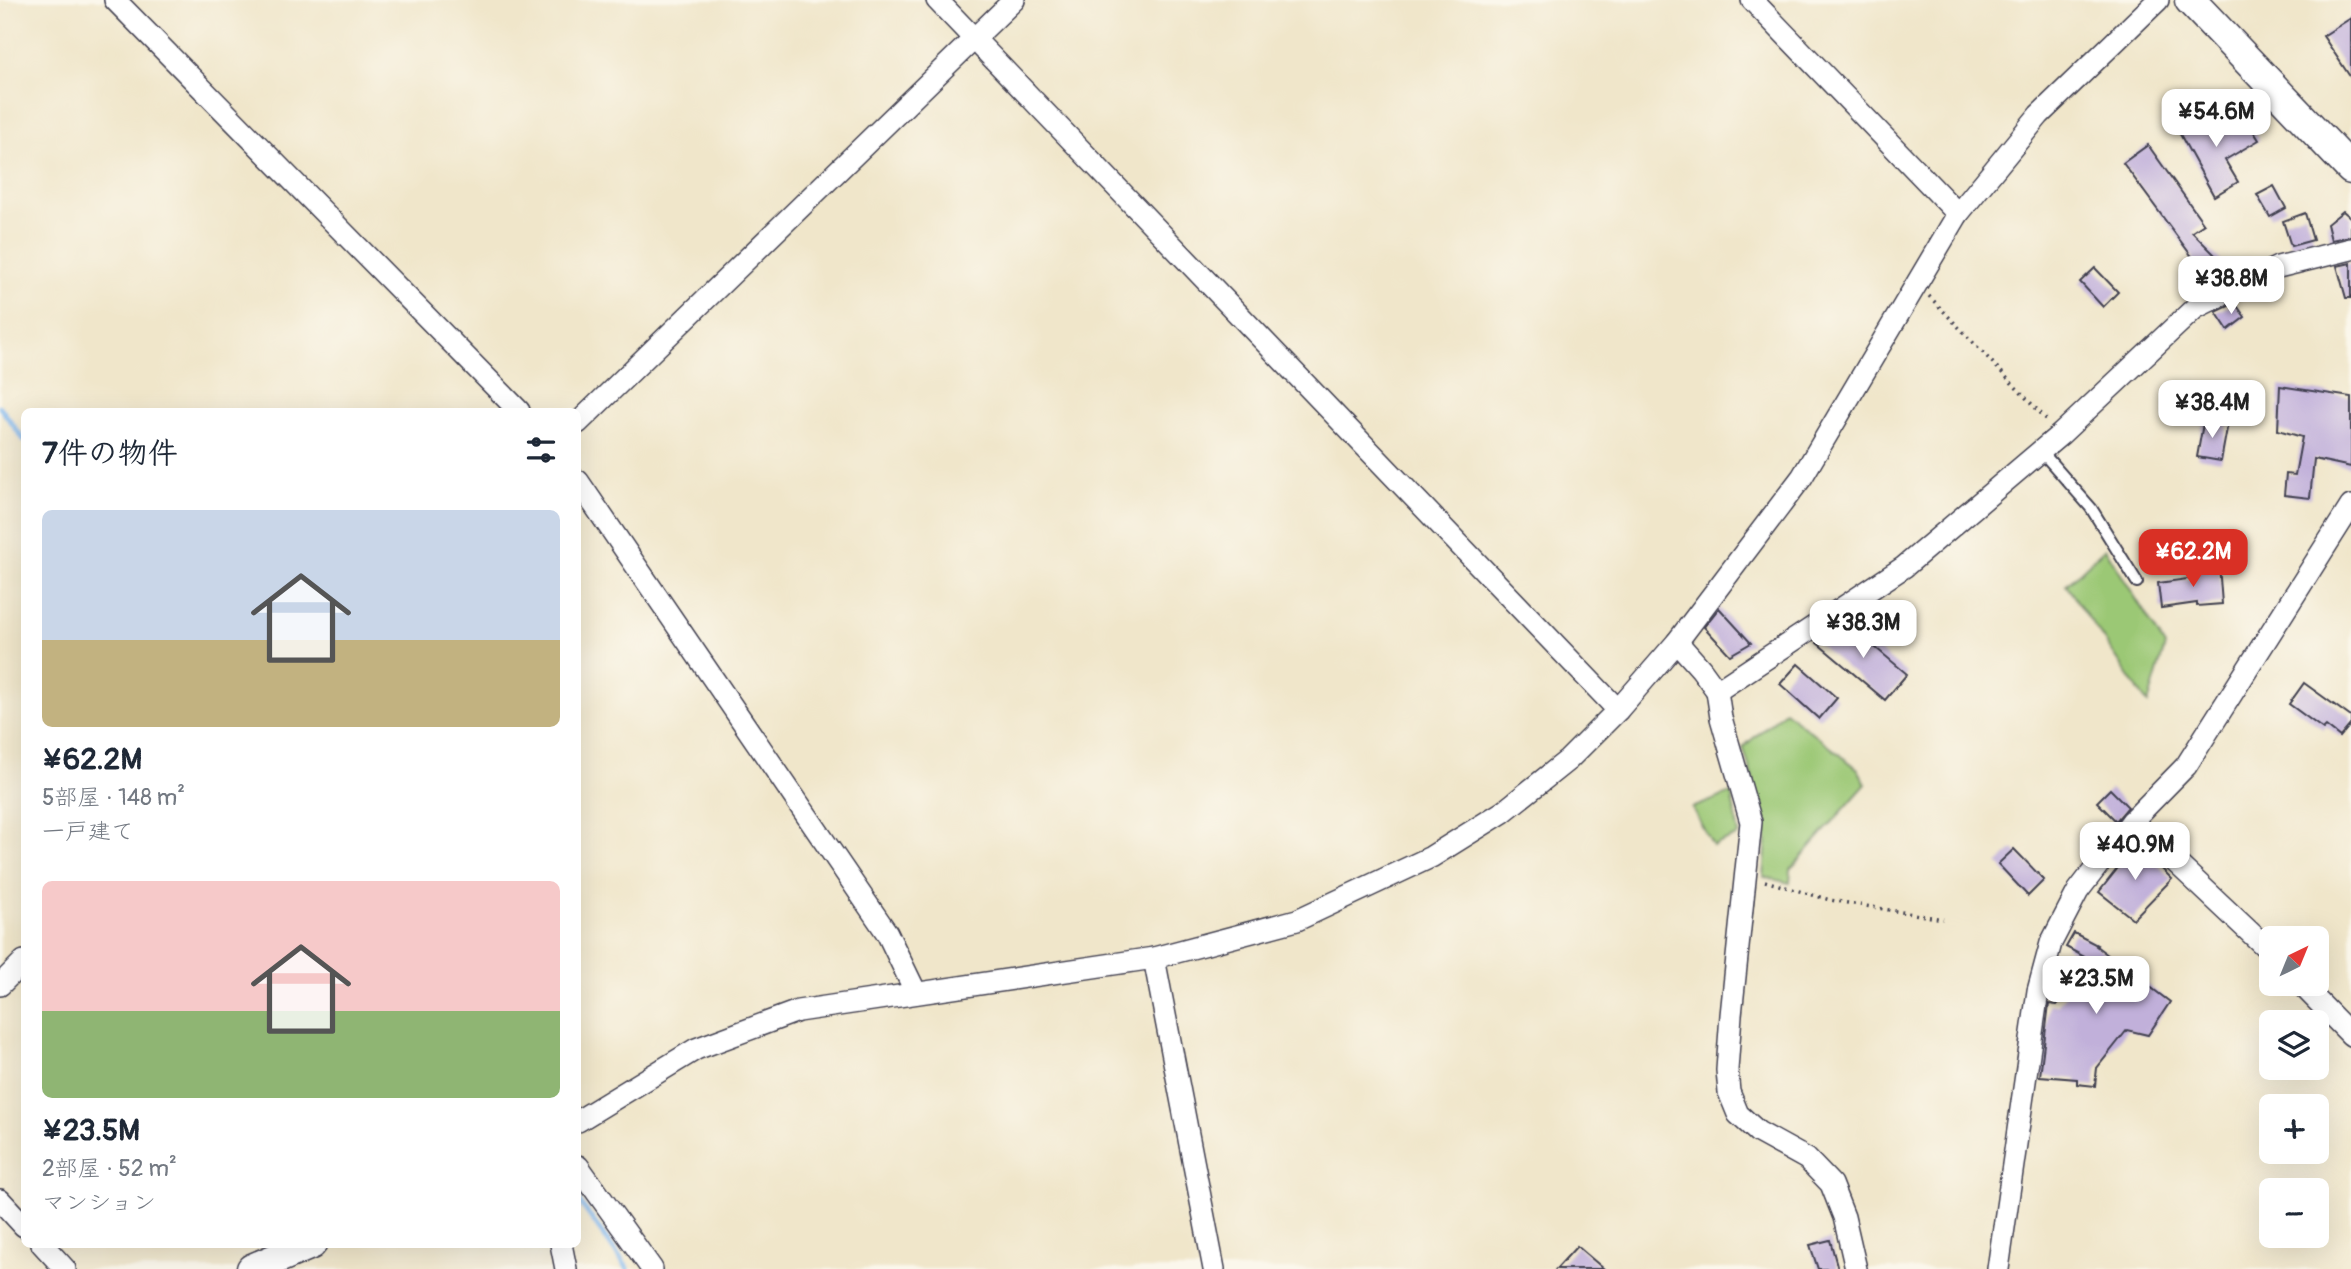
<!DOCTYPE html>
<html lang="ja">
<meta charset="utf-8">
<style>
body{margin:0;font-family:Pangolin,"Klee One",sans-serif;background:#f2f2f3;color:#1f2937;height:100vh;display:flex;flex-direction:column;font-size:26px;white-space:nowrap}
*{box-sizing:border-box;margin:0}
p{font-size:23px;color:#747a83}
.icon{flex:none;width:38px;height:38px;fill:none;stroke:currentColor;stroke-width:2;stroke-linecap:round;stroke-linejoin:round}
.map{position:relative;flex:1;overflow:hidden}
.drawer{position:absolute;left:21px;top:408px;width:560px;height:840px;display:flex;flex-direction:column;background:#fff;border-radius:10px;box-shadow:0 7px 28px #0002}
.drawer>*{flex:none}
.needle{width:46px;rotate:43deg}
.controls{position:absolute;left:2259px;top:926px;display:grid;gap:14px}
.controls a{display:grid;place-items:center;width:70px;height:70px;border-radius:10px;background:#fff;box-shadow:0 7px 28px #0002;font-size:35px}
.price{position:absolute;translate:-50% -60px;padding:0 16px;border-radius:14px;background:#fff;color:#222;font-size:23px;line-height:46px;filter:drop-shadow(0 2px 4px #0008)}
.price::after{content:'';position:absolute;left:50%;top:42px;width:21px;height:16px;margin-left:-10px;background:inherit;clip-path:polygon(0 0,100% 0,50% 100%)}
.price.on{background:#d93025;color:#fff}
ul{padding:0;list-style:none}
li{display:grid;align-content:center;gap:14px;height:371px;padding:0 21px}
li span{display:grid;place-items:center;height:217px;border-radius:10px;color:#555}
li>.icon{margin-inline-start:auto}
span .icon{width:126px;height:126px;fill:#fffc;stroke-width:1}
li b{font-size:30px}
h2{display:flex;justify-content:space-between;align-items:center;height:84px;padding:0 21px;font-size:30px}
.map>svg:first-child{display:block}
.green{fill:#9bc875;stroke:#5e7558;stroke-width:2}
.lines{fill:none;stroke-linecap:round;stroke-linejoin:round}
.stream{stroke:#7fb7ef;stroke-width:5}
.building{fill:#c1b0da}
.lane-casing{stroke:#413f50;stroke-width:14}
.street-casing{stroke:#413f50;stroke-width:24}
.secondary-casing{stroke:#413f50;stroke-width:33}
.path{stroke:#413f50;stroke-width:3.5;stroke-dasharray:2 5;stroke-linecap:butt}
.lane{stroke:#fff;stroke-width:10}
.street{stroke:#fff;stroke-width:21}
.secondary{stroke:#fff;stroke-width:30}
</style>
<div class="map">
<svg width="2351" height="1269" viewBox="0 0 2351 1269">
<rect width="100%" height="100%" fill="#fbf7ec"/>
<filter id="ink" filterUnits="userSpaceOnUse"><feTurbulence type="fractalNoise" baseFrequency=".0143" numOctaves="2"/><feDisplacementMap in="SourceGraphic" scale="14" xChannelSelector="R" yChannelSelector="G"/><feConvolveMatrix kernelMatrix="1 2 1 2 8 2 1 2 1" color-interpolation-filters="sRGB"/></filter>
<filter id="wash" filterUnits="userSpaceOnUse"><feTurbulence type="fractalNoise" baseFrequency=".00686" numOctaves="4" result="noise"/><feDisplacementMap in="SourceGraphic" scale="28" xChannelSelector="R" yChannelSelector="G"/><feGaussianBlur stdDeviation="1.57" result="paint"/><feColorMatrix in="noise" values="0 0 0 0 0 0 0 0 0 0 0 0 0 0 0 0 0 1.4 0 .05"/><feComposite in="paint" operator="in"/></filter>
<g filter="url(#wash)">
<rect width="100%" height="100%" fill="#f0e6ca"/>
<g class="green">
<path d="M2105,548L2165,646L2148,704L2066,585Z"/>
<path d="M1785,711L1858,769L1866,784L1791,869L1790,883L1764,877L1767,838L1763,812L1743,747Z"/>
<path d="M1731,793L1739,835L1713,846L1692,808Z"/>
</g>
<g class="lines">
<g class="stream">
<path d="M0,407L24,440"/>
<path d="M578,1200L628,1269"/>
</g>
</g>
<g id="blocks">
<g class="building">
<path d="M2351,18V78L2323,36Z"/>
<path d="M2201,113L2216,137L2245,118L2259,140L2225,160L2238,182L2214,196L2176,127Z"/>
<path d="M2148,145L2204,224L2192,232L2224,264L2205,284L2186,266L2193,258L2123,163Z"/>
<path d="M2274,186L2286,208L2270,217L2257,195Z"/>
<path d="M2343,211L2351,218V236L2331,240L2327,224Z"/>
<path d="M2305,213L2313,240L2291,246L2283,221Z"/>
<path d="M2351,263V298H2346L2337,266Z"/>
<path d="M2095,268L2118,292L2103,307L2080,282Z"/>
<path d="M2235,303L2245,317L2228,330L2216,312Z"/>
<path d="M2280,386L2351,397V467L2314,459L2310,498L2284,495L2286,474L2295,475L2302,437L2278,430Z"/>
<path d="M2204,418L2228,423L2221,461L2197,457Z"/>
<path d="M2219,565L2222,604L2197,606V603L2161,608L2158,583L2195,578L2194,567Z"/>
<path d="M1719,608L1751,643L1730,655L1704,627Z"/>
<path d="M1845,622L1907,674L1885,700L1817,643L1824,636Z"/>
<path d="M1798,664L1837,698L1819,719L1780,684Z"/>
<path d="M2304,683L2351,717V724L2340,737L2326,726L2323,729L2289,704Z"/>
<path d="M2110,789L2128,807L2116,821L2097,802Z"/>
<path d="M2137,844L2172,879L2133,919L2099,892L2121,864L2119,862Z"/>
<path d="M2014,849L2044,880L2028,896L1998,864Z"/>
<path d="M2074,933L2097,945L2096,946L2170,1002L2148,1035L2127,1030L2097,1068L2095,1086L2077,1084V1079L2040,1076L2049,1004L2057,1005L2092,961L2066,947Z"/>
<path d="M1830,1240L1838,1269H1818L1810,1245Z"/>
<path d="M1577,1246L1604,1269H1556Z"/>
</g>
</g>
</g>
<g filter="url(#ink)">
<use href="#blocks" fill-opacity="0" stroke="#413f50" stroke-width="2"/>
<g class="lines">
<defs>
<path id="lane" d="M2041,451L2091,508L2137,582"/>
<g id="street">
<path d="M115,0L519,411"/>
<path d="M937,0L1618,710"/>
<path d="M1752,0L1958,214"/>
<path d="M578,423L1014,0"/>
<path d="M578,481L887,933L916,993"/>
<path d="M1677,642L1701,669L1717,691L1721,718L1751,822L1731,1015L1727,1070L1729,1092L1738,1114L1758,1132L1807,1159L1831,1184L1844,1217L1856,1269"/>
<path d="M1717,691L1904,567L2061,434L2195,308L2278,267L2351,249"/>
<path d="M2132,821L2272,953"/>
<path d="M1154,958L1214,1269"/>
<path d="M2301,984L2351,1035"/>
<path d="M0,985L24,961"/>
<path d="M578,1121L696,1049L798,1011L1154,958L1297,920L1431,857L1503,812L1568,760L1618,710L1677,642L1802,477L1958,214L2039,115L2158,0"/>
<path d="M578,1166L652,1269"/>
<path d="M0,1200L24,1226"/>
<path d="M42,1244L65,1269"/>
<path d="M561,1244L566,1269"/>
<path d="M1998,1269L2038,991L2051,943L2078,891L2132,821L2186,766L2351,506"/>
</g>
<g id="secondary">
<path d="M2190,0L2351,169"/>
<path d="M252,1269L311,1244"/>
</g>
</defs>
<use href="#lane" class="lane-casing"/>
<use href="#street" class="street-casing"/>
<use href="#secondary" class="secondary-casing"/>
<g class="path">
<path d="M1929,296L2047,420"/>
<path d="M1765,881L1830,900L1943,919"/>
</g>
<use href="#lane" class="lane"/>
<use href="#street" class="street"/>
<use href="#secondary" class="secondary"/>
</g>
</g>
</svg>
<div class="controls">
<a><svg class="needle" viewBox="-14 -14 28 28"><path d="M0-13l5 13h-10z" fill="#e53935"/><path d="M0 13l5-13h-10z" fill="#747a83"/></svg></a>
<a><svg class="icon" aria-label="layers" viewBox="0 0 24 24"><path d="M12 4l9 5-9 5-9-5zM3 14l9 5 9-5"/></svg></a>
<a>+</a>
<a>−</a>
</div>
<b class="price" style="left:2216px;top:149px">¥54.6M</b>
<b class="price" style="left:2231px;top:316px">¥38.8M</b>
<b class="price" style="left:2212px;top:440px">¥38.4M</b>
<b class="price on" style="left:2193px;top:589px">¥62.2M</b>
<b class="price" style="left:1863px;top:660px">¥38.3M</b>
<b class="price" style="left:2135px;top:882px">¥40.9M</b>
<b class="price" style="left:2096px;top:1016px">¥23.5M</b>
<section class="drawer">
<h2>7件の物件<svg class="icon" aria-label="filters" viewBox="0 0 24 24"><path d="M4 7h16M4 17h16"/><circle cx="9" cy="7" r="2"/><circle cx="15" cy="17" r="2"/></svg></h2>
<ul>
<li><span style="background:linear-gradient(#c9d6e8 60%,#c2b280 0)"><svg class="icon" aria-label="home" viewBox="0 0 24 24"><path d="M3 11l9-7 9 7M6 9v11h12V9"/></svg></span><div><b>¥62.2M</b><p>5部屋 · 148 m²</p><p>一戸建て</p></div></li>
<li><span style="background:linear-gradient(#f6c9c9 60%,#8fb573 0)"><svg class="icon" aria-label="home" viewBox="0 0 24 24"><path d="M3 11l9-7 9 7M6 9v11h12V9"/></svg></span><div><b>¥23.5M</b><p>2部屋 · 52 m²</p><p>マンション</p></div></li>
</ul>
</section>
</div>
